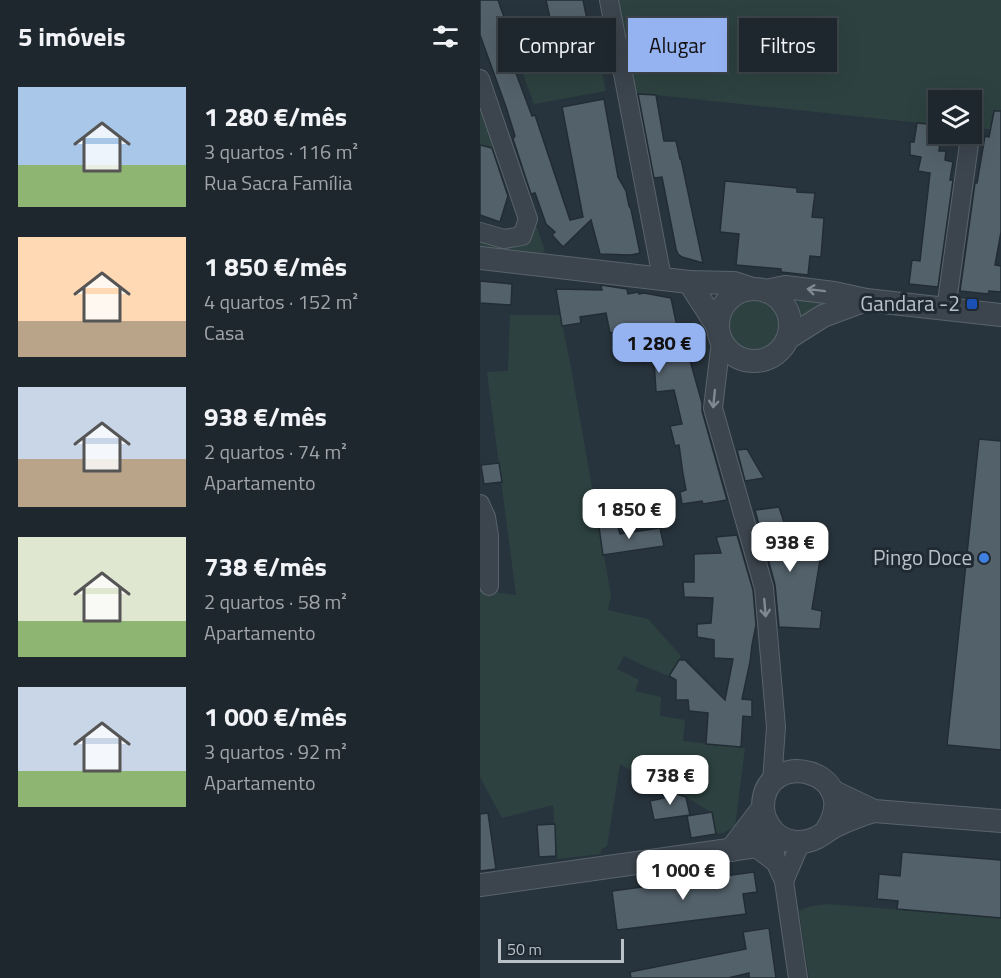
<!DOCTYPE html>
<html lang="pt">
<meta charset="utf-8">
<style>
body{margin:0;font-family:"Titillium Web",sans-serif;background:#262f36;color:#f1f3f6;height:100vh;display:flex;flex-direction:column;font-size:22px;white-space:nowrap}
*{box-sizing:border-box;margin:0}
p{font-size:20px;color:#a1a5aa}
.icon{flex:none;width:33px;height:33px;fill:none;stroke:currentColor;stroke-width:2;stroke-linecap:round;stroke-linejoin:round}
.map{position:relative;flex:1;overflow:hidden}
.side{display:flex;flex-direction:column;background:#1e272e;width:480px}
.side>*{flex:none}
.hud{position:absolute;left:18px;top:18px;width:412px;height:54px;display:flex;gap:12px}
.buttons{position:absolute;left:448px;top:90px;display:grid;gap:12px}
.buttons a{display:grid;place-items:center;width:54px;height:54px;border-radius:0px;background:#1e272e;box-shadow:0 6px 24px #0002,0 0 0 2px #3c444a;font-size:30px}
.scale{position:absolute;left:18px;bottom:15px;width:126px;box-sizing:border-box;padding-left:6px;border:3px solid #b8c0c8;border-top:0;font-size:16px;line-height:21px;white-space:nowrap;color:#b8c0c8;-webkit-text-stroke:4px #202a33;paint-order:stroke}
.price{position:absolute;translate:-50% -51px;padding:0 14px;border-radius:12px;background:#fff;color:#222;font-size:20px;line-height:39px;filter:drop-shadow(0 2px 3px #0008)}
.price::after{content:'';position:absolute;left:50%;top:36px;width:18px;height:14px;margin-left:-9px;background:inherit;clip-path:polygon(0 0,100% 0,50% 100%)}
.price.active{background:#95b2f1;color:#111}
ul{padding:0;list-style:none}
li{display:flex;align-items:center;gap:18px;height:150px;padding:0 18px}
li span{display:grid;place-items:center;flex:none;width:168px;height:120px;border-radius:0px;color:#555}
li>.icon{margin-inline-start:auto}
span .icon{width:72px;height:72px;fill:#fffc;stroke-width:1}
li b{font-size:26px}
h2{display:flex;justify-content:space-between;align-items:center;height:72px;padding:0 18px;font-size:26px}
.pill{padding:0 21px;border-radius:0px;background:#1e272e;box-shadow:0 6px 24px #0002,0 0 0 2px #3c444a;font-size:21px;line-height:54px}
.pill.active{background:#95b2f1;color:#111}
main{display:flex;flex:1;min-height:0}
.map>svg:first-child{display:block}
.green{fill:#2d4240}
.building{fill:#53616a;stroke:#222c35;stroke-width:1.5}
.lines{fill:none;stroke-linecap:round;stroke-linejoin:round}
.minor-casing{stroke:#59636b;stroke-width:20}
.tertiary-casing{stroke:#59636b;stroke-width:24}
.minor{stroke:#3c454e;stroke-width:18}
.tertiary{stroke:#3c454e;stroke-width:22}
.oneway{stroke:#808991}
.transit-dot{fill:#1a4fb4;stroke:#202a33;stroke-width:2}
.shop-dot{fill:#3f7fe0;stroke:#202a33;stroke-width:2}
.labels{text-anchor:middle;stroke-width:6;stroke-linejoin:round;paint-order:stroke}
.poi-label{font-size:21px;fill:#b8c0c8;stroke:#202a33;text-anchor:end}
</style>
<main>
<section class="side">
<h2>5 imóveis<svg class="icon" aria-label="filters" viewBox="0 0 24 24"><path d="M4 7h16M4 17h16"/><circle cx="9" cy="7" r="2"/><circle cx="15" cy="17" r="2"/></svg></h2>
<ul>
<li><span style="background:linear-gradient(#a9c7e8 65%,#8fb573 0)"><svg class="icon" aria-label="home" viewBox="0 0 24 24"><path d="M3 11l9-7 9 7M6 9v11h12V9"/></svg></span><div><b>1 280 €/mês</b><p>3 quartos · 116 m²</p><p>Rua Sacra Família</p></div></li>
<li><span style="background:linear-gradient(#ffd9b3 70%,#b9a48a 0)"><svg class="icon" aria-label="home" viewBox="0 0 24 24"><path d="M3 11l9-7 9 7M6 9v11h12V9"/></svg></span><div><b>1 850 €/mês</b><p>4 quartos · 152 m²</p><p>Casa</p></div></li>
<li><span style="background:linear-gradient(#c9d6e8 60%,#b9a48a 0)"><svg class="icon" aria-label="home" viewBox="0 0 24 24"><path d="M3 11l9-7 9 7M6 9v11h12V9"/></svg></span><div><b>938 €/mês</b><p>2 quartos · 74 m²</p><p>Apartamento</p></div></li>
<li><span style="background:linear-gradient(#dfe7d0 70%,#8fb573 0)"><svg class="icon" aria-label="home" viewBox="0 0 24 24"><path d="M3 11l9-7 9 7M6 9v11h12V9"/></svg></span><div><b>738 €/mês</b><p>2 quartos · 58 m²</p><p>Apartamento</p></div></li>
<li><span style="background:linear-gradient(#c9d6e8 70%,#8fb573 0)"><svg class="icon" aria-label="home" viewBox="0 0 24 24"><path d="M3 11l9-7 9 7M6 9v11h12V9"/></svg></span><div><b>1 000 €/mês</b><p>3 quartos · 92 m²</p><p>Apartamento</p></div></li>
</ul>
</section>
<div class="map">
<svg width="521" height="978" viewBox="0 0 521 978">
<rect width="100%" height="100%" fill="#28343d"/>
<g class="green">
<path d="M139,0H521V130L492,128V100H459V125L176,95L156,94Z"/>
<path d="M117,47L126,91L54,104L39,63Z"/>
<path d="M0,103L20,159L16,164L7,147L0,145Z"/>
<path d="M52,225H56L65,251L61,253L0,246V238Z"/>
<path d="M317,299L350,301L322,318Z"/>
<circle cx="274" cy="324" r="25"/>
<path d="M30,315H80L90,362L131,596L128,610L168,619L201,656L189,676L164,666L144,656L137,669L159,680L155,691L181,697L180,716L205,720L203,741L265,748L255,826L243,833L236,834L231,812L206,797L182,789L169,782L140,764L127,846L122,849L120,854L77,859L73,805L22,818L0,777V590L36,595L7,372L28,371Z"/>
<path d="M348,904L521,918V978H329L319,911C329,905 337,906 348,904Z"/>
</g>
<g class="building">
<path d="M0,0H18L25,20L17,23L26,49H27L52,116L55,115L90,220L103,217L82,107L124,99L138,177L146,191L149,206L151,209L160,253L151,255L120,254L111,220L83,247L72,235L75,232L66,224L55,193L51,194L33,139L35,136L26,107L0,35Z"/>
<path d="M66,0H103L112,43L77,50Z"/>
<path d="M158,94L176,95L184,141H196L200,159H201L223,263L202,257L198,254L196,249L182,177L174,178Z"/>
<path d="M514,111H521V232L515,265L521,266V292L509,291L508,294L480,291L495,183H497L505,136L509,137Z"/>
<path d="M437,123L459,125V134H461L459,151H466L465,160L473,162L470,180H473L458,287L429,284L432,260L440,261L450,173L438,171L441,157L430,155V142H434Z"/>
<path d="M0,145L12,148L28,196L20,222L0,215Z"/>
<path d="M245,181L317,188V192L335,193L332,217L344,218L341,257L330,256L328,275L301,272V269L256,265L259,234L240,232Z"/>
<path d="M0,281L32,284L31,305L0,303Z"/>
<path d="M121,285L147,289L148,294L159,292V294L164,293L191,298L201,345L205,344L211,364L222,403V411L247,500L223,504L222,501L202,504L200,492L206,490L203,474L199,445L195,446L190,426L202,424L194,390L176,392L174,360L163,363L156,328L130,333L126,313L100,317L101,323L82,326L76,289L122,290Z"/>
<path d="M499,439L521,441V750L467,745Z"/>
<path d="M267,449L275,463L284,478L265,481L257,450Z"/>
<path d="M19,463L22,482L4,484L1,465Z"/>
<path d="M299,507L306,528L312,526L320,558L340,560L332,609L342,611L340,629L299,627L295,585L275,510Z"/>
<path d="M137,524L140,534L180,528L184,546L123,555L119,527Z"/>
<path d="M257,535L273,590L276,625L272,645L270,662L262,699L272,700V717L263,716L261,747L226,744L228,713L209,711L208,700H196V680L189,676L199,660H205L245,700L253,659L234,658V640L217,637V624L231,623L233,598L204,597L203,582H214V554L241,553L236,537Z"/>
<path d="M182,789L206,797L210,815L174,820L170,801L184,798Z"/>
<path d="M232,812L236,834L211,838L207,816Z"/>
<path d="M8,813L16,869L0,871V814Z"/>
<path d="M75,824L76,856L59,857L57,825Z"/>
<path d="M422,852L521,860V918L417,909L418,901L397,899L399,874L420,876Z"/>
<path d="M274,872L277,892L263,894L266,914L137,930L132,891Z"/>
<path d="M289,928L296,978H269V973L248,978H151L150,972L266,949L263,932Z"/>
</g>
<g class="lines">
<defs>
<g id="minor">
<path d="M129,0L182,278"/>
<path d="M0,79L48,219L42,236L24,239L0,232"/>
<path d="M466,309L490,137"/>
<path d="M241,341L233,408L284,588L296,727L292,782"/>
<path d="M0,504L6,517L9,536V586"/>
<path d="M296,845L294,859L304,881L318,978"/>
<path d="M304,881L321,842"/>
</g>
<g id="tertiary">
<path d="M0,258L209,282L254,283L272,289"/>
<path d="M209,282L238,327"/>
<circle cx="274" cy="325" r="36"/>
<path d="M286,291L305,287L354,293L386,300L521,315"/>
<path d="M308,338L343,316L386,300"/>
<path d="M352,791L394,811L521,821"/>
<path d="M346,831C386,770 284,746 283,806C283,815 287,824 293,831C304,843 322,845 336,838C342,835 348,830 355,826C368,820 380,815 394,811"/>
<path d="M277,846L294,859"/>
<path d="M251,850L283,808"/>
<path d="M0,885L277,846L294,833"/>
</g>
</defs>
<use href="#minor" class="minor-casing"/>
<use href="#tertiary" class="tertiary-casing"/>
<use href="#minor" class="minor"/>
<use href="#tertiary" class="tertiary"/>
</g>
<defs><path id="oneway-shaft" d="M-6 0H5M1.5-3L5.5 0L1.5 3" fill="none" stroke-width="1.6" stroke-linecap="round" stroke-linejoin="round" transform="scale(1.5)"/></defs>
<g class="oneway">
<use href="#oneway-shaft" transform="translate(336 290) rotate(-173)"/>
<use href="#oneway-shaft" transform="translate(234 399) rotate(96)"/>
<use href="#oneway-shaft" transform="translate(285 608) rotate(85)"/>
</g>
<rect class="transit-dot" x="486" y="298" width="12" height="12" rx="3"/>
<circle class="shop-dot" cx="504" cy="558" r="6"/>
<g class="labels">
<g class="poi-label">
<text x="480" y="311">Gandara -2</text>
<text x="492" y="565">Pingo Doce</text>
</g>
</g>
</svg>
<div class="buttons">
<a><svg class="icon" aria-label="layers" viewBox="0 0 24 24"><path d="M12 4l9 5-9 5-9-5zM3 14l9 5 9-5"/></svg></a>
</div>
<div class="scale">50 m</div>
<b class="price active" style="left:179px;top:374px">1 280 €</b>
<b class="price" style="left:149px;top:540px">1 850 €</b>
<b class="price" style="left:310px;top:573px">938 €</b>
<b class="price" style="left:190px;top:806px">738 €</b>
<b class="price" style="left:203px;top:901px">1 000 €</b>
<div class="hud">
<a class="pill">Comprar</a>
<a class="pill active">Alugar</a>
<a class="pill">Filtros</a>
</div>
</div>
</main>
